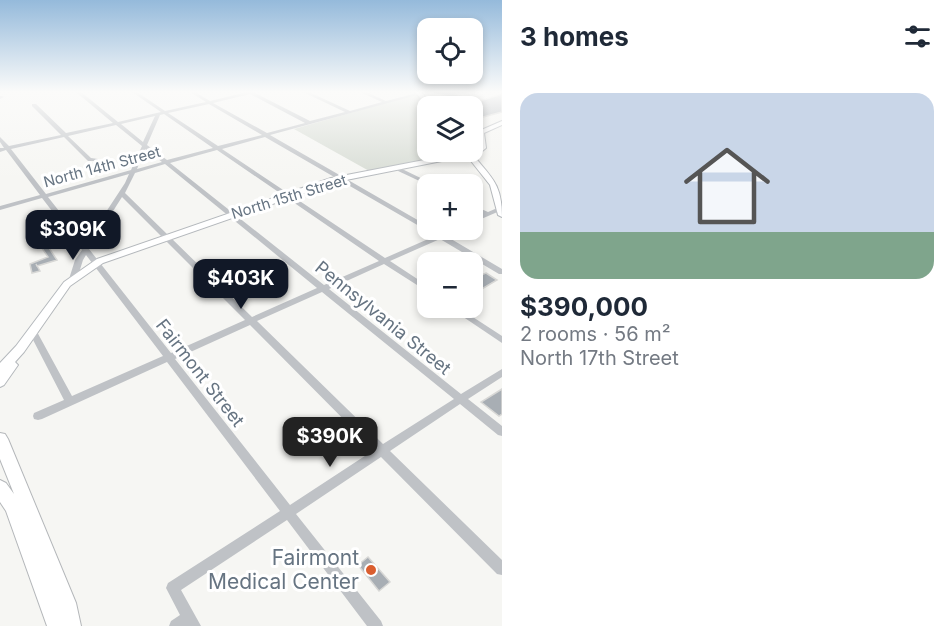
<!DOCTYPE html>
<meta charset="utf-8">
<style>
body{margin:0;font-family:Inter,sans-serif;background:#f2f2f3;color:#1f2937;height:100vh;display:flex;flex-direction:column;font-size:22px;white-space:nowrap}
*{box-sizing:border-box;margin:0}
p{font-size:20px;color:#747a83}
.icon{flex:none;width:33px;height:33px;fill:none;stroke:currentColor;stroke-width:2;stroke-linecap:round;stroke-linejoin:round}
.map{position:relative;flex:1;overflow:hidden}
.details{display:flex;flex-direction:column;background:#fff;width:450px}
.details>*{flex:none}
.controls{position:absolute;left:417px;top:18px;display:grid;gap:12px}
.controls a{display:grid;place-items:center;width:66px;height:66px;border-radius:12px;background:#fff;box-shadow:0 3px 9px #0003;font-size:30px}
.price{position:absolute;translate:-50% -51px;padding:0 14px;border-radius:12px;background:#111827;color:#fff;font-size:20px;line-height:39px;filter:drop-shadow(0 2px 3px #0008)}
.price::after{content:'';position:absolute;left:50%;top:36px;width:18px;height:14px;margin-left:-9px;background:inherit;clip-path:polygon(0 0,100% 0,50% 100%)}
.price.on{background:#222;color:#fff}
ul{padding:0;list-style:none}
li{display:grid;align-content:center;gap:12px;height:318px;padding:0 18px}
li+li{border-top:2px solid #e0e1e3}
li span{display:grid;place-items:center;height:186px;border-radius:18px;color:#555}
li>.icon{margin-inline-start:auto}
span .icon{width:108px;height:108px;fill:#fffc;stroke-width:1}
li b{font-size:26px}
h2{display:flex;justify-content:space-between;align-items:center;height:72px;padding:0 18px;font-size:26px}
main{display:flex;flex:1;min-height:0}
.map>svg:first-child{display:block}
.green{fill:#d7dcd4}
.building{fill:#a8aeb4;stroke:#d7d7d5;stroke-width:1.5}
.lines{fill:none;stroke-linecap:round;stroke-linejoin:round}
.major-casing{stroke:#b4b8bc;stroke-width:2}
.highway-casing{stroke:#b4b7ba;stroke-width:2}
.minor{fill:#bfc2c6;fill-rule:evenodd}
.major{fill:#fff;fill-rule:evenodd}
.highway{fill:#fff;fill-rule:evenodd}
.poi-dot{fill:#da5e2f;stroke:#fff;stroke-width:2}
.labels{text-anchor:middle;stroke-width:6;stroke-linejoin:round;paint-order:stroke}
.far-street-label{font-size:15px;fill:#667482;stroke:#fff}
.street-label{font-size:18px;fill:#667482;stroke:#fff}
.near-poi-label{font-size:21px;fill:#667482;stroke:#fff;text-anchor:end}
</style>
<main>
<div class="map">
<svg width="502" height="626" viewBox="0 0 502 626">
<rect width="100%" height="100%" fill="#f6f6f3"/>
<path class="green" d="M417,94L427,109L428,152H460L462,154L371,172L294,129Z"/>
<g class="building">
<path d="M435,92H450L477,102L502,94V112L472,120V106H452L461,102Z"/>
<path d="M56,224L67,242L49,248L57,260L37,266L36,264L40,271L32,273L30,264L48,257L31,232Z"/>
<path d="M486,273L497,280L475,293L472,291V274L476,277Z"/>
<path d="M502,389V414L499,416L481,402Z"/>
<path d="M368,557L390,582L379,591L358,565Z"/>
</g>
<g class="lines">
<defs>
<g id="major">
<path d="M415,92H421L433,106L428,107Z"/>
<path d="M502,121V125L484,133L486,148L480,153L473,155C493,179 502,185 502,217L498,215L490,185L467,156L336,182L103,263L70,286L24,352L15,362L18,365L4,385L0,387V363L16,346L64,282L97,259L331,178L476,150L480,147L479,131Z"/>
</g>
<path id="highway" d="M0,433L5,434L8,439L76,603L81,626H47L6,511L0,502V480L6,483L14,494L0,459Z"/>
</defs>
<use href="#major" class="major-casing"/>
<use href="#highway" class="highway-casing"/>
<g class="minor">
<path d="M76,92H81L118,122L161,112L132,92H137L165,111L206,102L190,92H195L210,101L247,92H256L255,93L310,121L345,112L303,92H309L350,111L382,102L360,92H366L386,101L421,92V94L270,135L428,226V230H431H426L265,137L222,149L385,258L435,236L434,234L435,233H441L449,230H457L456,231L446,236L502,269V274H499L440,239L390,261L428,286V292L384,264L329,289L461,394L502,369V377L468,399L502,426V436L498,435L460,404L390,451L502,560V575L497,574L381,457L296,514L381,621L383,626H367L287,520L181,590L201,626H169L171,621L180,615L166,588L168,583L280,511L167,362L42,419L38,420L34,419L33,416L34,413L64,400L29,332L30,330H36L72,396L163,356L86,255L83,260L77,279L76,281H70L69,279L75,260L82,250L42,198L0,210V206L40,195L6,150L0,152V148H4L0,142V137L9,146L61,135L32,106V104H36L66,133L113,123ZM250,94L305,123L267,133L213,103ZM209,104L262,135L218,146L168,113ZM164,114L213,148L167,160L147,145L160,115ZM155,116L143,142L121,124ZM116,125L142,146L131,170L46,194L11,149L64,137L88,161H98V159L91,158L68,136ZM145,149L162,162L137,169ZM217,150L379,261L324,285L170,163ZM165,164L317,288L252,317L125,193L135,173ZM129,174L125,183L85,244L48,197ZM122,197L245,320L171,353L89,249ZM322,292L454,399L383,444L257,321ZM250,325L374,450L290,505L175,359Z"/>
<path d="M0,96H2L4,97L0,99Z"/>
<path d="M396,168H400L433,184L428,185L396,170Z"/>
<path d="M472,205L488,212L502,206V210L472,223V218L483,214L472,210Z"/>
<path d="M450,308H459L502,336V343Z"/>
</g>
<use href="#major" class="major"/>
<use href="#highway" class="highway"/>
</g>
<linearGradient id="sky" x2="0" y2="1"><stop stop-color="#95badb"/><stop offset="0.51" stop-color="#fbfbfa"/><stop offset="1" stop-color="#fbfbfa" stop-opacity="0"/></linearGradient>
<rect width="502" height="180" fill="url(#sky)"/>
<circle class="poi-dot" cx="371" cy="570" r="6"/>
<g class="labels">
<g class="far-street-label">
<text transform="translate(102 167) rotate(-15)" y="5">North 14th Street</text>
<text transform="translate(289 197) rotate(-17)" y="5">North 15th Street</text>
</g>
<g class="street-label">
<text transform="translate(383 318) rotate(39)" y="6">Pennsylvania Street</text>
<text transform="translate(200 373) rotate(52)" y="6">Fairmont Street</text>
</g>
<g class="near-poi-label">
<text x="359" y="565">Fairmont<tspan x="359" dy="24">Medical Center</tspan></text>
</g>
</g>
</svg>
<div class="controls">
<a><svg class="icon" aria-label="locate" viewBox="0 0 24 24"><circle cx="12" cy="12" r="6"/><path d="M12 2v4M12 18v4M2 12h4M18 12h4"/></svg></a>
<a><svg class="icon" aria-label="layers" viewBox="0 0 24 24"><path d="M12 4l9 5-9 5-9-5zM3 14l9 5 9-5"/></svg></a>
<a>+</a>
<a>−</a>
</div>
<b class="price" style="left:73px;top:261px">$309K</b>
<b class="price" style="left:241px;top:310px">$403K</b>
<b class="price on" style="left:330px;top:468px">$390K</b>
</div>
<section class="details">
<h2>3 homes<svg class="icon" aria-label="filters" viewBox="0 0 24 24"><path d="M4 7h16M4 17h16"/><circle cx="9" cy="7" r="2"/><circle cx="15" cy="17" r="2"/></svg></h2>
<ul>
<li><span style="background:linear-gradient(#c9d6e8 75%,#7fa58c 0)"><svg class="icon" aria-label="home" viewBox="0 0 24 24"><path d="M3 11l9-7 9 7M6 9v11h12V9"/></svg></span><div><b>$390,000</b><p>2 rooms · 56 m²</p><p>North 17th Street</p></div></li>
</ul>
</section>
</main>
